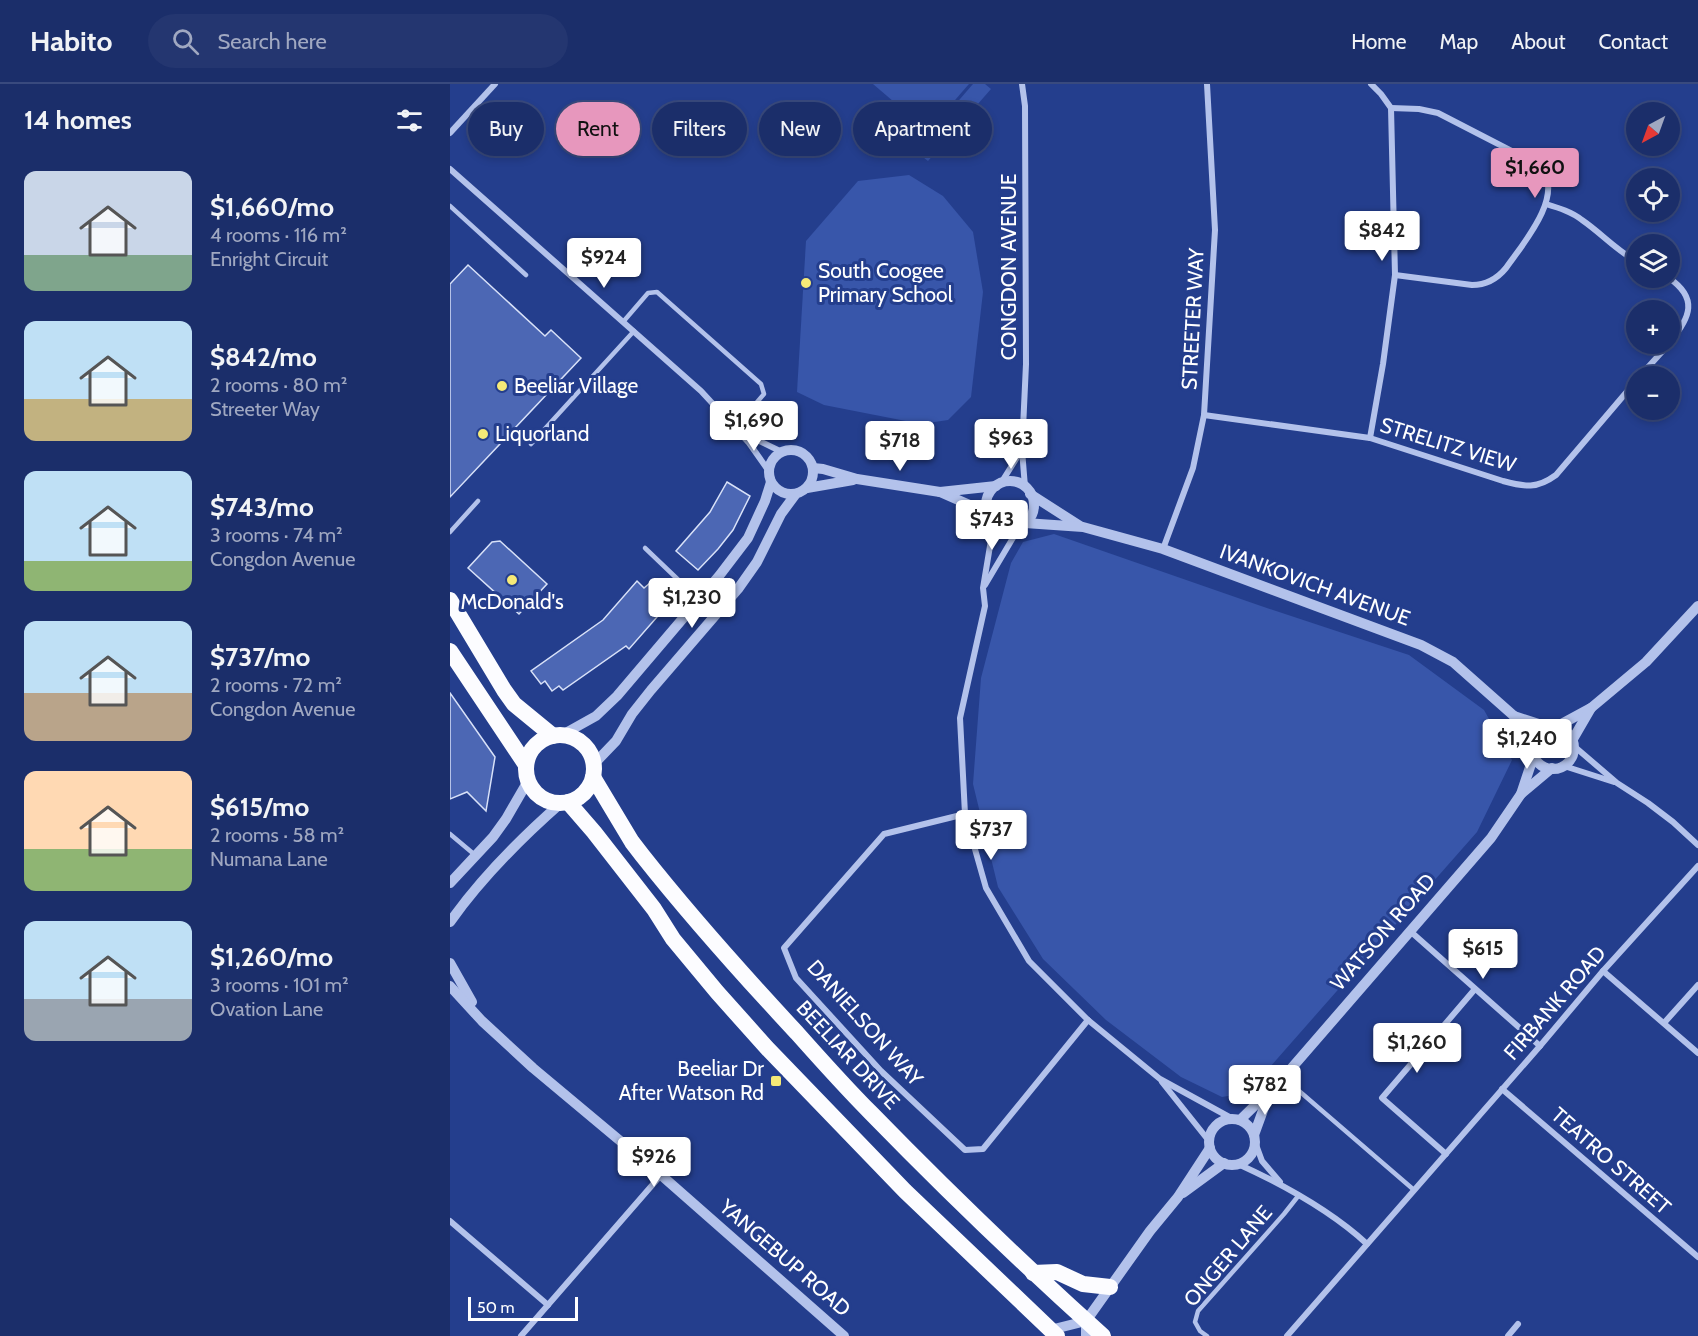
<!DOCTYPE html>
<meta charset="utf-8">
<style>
body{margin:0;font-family:Cabin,sans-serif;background:#243670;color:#f1f3f6;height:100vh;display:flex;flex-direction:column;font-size:22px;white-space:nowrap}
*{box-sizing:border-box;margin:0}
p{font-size:20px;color:#a0a8c1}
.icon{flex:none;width:33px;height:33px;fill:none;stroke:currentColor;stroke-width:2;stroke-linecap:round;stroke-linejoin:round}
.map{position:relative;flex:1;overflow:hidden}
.side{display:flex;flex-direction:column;background:#1b2e6a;width:450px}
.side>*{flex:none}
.hud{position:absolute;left:18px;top:18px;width:570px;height:54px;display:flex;gap:12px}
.needle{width:39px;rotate:221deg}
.controls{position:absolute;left:1176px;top:18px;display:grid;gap:12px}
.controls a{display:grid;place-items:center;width:54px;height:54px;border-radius:50%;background:#1b2e6a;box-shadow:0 3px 9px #0003,0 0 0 2px #394a7e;font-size:30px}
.scale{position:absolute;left:18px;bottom:15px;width:110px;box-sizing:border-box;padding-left:6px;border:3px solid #fff;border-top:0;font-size:16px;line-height:21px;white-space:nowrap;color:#fff;-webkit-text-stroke:4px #243e8d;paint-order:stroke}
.price{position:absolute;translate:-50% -51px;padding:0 14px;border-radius:6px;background:#fff;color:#222;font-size:20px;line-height:39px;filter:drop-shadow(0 2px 3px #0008)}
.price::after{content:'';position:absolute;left:50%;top:36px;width:18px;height:14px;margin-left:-9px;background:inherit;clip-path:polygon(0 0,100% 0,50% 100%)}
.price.selected{background:#e797bd;color:#111}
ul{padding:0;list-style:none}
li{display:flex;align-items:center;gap:18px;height:150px;padding:0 24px}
li span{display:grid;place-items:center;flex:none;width:168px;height:120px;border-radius:12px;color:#555}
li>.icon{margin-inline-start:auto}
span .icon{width:72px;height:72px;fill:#fffc;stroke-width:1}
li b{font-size:26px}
h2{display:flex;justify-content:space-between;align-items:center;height:72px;padding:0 24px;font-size:26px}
.pill{padding:0 21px;border-radius:27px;background:#1b2e6a;box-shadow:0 3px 9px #0003,0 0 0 2px #394a7e;font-size:21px;line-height:54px}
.pill.selected{background:#e797bd;color:#111}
header{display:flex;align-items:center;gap:36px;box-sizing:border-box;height:84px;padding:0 30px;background:#1b2e6a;border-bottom:2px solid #394a7e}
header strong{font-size:28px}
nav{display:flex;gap:33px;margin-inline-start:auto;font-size:21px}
.search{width:420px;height:54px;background:#243670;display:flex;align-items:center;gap:15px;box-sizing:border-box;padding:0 21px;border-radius:33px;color:#a0a8c1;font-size:22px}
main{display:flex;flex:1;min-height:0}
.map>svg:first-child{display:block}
.green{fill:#3856aa}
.building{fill:#4c67b4;stroke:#d8e1f8;stroke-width:1.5}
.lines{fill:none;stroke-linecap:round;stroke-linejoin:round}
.service{stroke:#b3c2eb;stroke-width:4.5}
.minor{stroke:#b3c2eb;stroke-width:6}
.tertiary{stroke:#b3c2eb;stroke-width:10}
.trunk{stroke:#fcfcff;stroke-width:16}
.poi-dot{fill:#f5e977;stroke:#243e8d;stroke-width:2}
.labels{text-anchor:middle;stroke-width:6;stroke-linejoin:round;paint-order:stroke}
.street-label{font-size:21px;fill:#fff;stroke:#243e8d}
.poi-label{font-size:21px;fill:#fff;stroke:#243e8d;text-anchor:start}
</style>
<header>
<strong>Habito</strong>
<div class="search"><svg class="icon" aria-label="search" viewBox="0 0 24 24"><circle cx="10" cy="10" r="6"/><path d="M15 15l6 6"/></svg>Search here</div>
<nav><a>Home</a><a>Map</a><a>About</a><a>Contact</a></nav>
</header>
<main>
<section class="side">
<h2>14 homes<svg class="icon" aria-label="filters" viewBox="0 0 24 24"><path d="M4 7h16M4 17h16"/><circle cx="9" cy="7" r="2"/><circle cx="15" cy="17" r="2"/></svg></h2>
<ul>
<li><span style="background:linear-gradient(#c9d6e8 70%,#7fa58c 0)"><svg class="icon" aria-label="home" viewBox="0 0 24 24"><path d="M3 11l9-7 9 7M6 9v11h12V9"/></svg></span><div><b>$1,660/mo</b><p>4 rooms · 116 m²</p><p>Enright Circuit</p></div></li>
<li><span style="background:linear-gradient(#bfe0f5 65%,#c2b280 0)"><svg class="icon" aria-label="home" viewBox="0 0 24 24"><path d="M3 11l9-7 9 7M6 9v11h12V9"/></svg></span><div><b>$842/mo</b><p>2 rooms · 80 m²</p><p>Streeter Way</p></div></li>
<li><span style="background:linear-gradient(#bfe0f5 75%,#8fb573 0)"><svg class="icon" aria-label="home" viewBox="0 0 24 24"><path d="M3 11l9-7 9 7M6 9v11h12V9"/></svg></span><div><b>$743/mo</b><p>3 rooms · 74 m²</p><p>Congdon Avenue</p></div></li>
<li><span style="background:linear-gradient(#bfe0f5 60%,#b9a48a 0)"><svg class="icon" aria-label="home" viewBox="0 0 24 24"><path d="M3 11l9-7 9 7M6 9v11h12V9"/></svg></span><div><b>$737/mo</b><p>2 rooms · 72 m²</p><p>Congdon Avenue</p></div></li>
<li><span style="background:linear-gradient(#ffd9b3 65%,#8fb573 0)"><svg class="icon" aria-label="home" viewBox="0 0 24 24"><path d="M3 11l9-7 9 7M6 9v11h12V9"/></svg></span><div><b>$615/mo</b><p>2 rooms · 58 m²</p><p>Numana Lane</p></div></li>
<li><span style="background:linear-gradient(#bfe0f5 65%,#9aa5b1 0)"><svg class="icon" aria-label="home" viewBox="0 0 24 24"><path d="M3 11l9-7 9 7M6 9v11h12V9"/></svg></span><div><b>$1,260/mo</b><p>3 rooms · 101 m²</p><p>Ovation Lane</p></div></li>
</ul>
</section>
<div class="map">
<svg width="1248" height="1252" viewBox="0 0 1248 1252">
<rect width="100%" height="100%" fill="#243e8d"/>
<g class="green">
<path d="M423,0H519L478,47Z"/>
<path d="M523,0H535L541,5L478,77L465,67Z"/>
<path d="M459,91L493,112L523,148L533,208L521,313L498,336L471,340L374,321L347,308L356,157L408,97Z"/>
<path d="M604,450L811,522L959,571L1034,626L1062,676L1027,748L797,1009L772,1013L731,993L656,936L593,875L548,803L523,700L531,594L561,479L573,458Z"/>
</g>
<g class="building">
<path d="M18,181L95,252L101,246L131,274L0,413V200Z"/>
<path d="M277,398L300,412L283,446L268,465L248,486L226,467L260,428Z"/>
<path d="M50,457L97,500L69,530L18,484L42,458Z"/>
<path d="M187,497L194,504L200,499L220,523L207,533L179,565L176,562L113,606L109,602L102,607L95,597L91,600L81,587L153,536Z"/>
<path d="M0,609L45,673L36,727L17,708L0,715Z"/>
</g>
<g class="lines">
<g class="service">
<path d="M0,122L76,191"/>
<path d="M173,238L198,209L207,208L311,300L314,310L296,331L287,346"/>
<path d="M81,360L184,247"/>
<path d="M0,448L28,417"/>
<path d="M195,464L264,530"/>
<path d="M0,750L25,771"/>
<path d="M834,994L964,1106"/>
<path d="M757,1252L750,1247L745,1238L748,1227L834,1130L849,1111"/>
</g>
<g class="minor">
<path d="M572,0L575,22L576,280L572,366L575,403"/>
<path d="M941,24L969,25L988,29L1081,77C1084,79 1090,82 1092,85C1114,113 1072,161 1056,184C1047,195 1037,201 1022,201L945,191"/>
<path d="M0,49L45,0"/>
<path d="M0,85L251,307L299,359L318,386"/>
<path d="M1096,120C1109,124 1122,128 1132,136C1151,149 1166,166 1186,177"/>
<path d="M1219,194C1248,214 1241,233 1220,258"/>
<path d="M1190,292L1219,260"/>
<path d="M754,331L920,354L1053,397C1075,403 1087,405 1106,391L1186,297"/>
<path d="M293,349L332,368"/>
<path d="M920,354L933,280L945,191L941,24L931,10L921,0"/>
<path d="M551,399L571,367"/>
<path d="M544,438L533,504L535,522L510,634L515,730L536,804L579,877L638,936L710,995L783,1035"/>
<path d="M713,465L743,384L754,331L765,146L757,0"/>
<path d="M535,501L570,442"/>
<path d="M1125,663L1167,699L1198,719L1223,738L1248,761"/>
<path d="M1114,682L1164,698"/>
<path d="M515,730L434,750L334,864L346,894L431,987L515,1066L533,1065L638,936"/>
<path d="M960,847L1090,962"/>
<path d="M1153,887L1248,969"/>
<path d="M1214,939L1248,901"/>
<path d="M712,998L759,1057"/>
<path d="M1052,1005L1248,1173"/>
<path d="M805,1058L812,1077L830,1098"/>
<path d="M996,1070L932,1014L1025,905"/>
<path d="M788,1080C834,1101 880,1126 917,1160"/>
<path d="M0,1137L98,1221"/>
<path d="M71,1252L211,1091"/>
<path d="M837,1252L1090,962L1153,887L1248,782"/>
<path d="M1058,1252L1068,1240"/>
</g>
<g class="tertiary">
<circle cx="341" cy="388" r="22"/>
<path d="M363,384L373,385L407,395L490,408L538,429"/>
<circle cx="560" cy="421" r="24"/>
<path d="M357,404L403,396"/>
<path d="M490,408L546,402"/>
<path d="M580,410L630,442"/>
<path d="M575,439L633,443L713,465L971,561L1003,578L1064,632L1083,657"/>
<path d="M1064,632L1098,643"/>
<circle cx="1103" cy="664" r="21"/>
<path d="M1106,643L1141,624L1196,578L1248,522"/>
<path d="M112,651L146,632L167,612L269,492L298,454L315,417L321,398"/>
<path d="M1123,655L1141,624"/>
<path d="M143,681L166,657L182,630L201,606L288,505L307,478L331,430L345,411"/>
<path d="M1071,710L1102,684"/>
<path d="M0,799L43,753L56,735L78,697"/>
<path d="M0,838C32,793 70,755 111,719"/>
<path d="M0,879L22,918"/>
<path d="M0,902L32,937L83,984L211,1091L394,1252"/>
<circle cx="782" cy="1058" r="23"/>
<path d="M790,1036L833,994L1041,754L1071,710L1084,671"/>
<path d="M804,1051L819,1010"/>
<path d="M733,1109L774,1079"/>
<path d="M636,1237V1252"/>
<path d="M600,1246L636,1237L700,1147L728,1113L760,1064"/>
</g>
<g class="trunk">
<path d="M0,516L54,606L64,620L103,652"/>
<path d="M0,567L76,681"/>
<circle cx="110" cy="685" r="34"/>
<path d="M143,693L182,758L192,771C241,833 293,891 347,949C371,976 395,1003 421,1029C496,1106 573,1180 653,1252"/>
<path d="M118,718L144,748L204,825L223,855L267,908L317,964L455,1107L607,1252"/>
<path d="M583,1189L607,1188L633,1200L660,1203"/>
</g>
</g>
<g class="poi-dot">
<circle cx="356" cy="199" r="6"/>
<circle cx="52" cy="302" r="6"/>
<circle cx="33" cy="350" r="6"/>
<circle cx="62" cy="496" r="6"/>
<rect x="320" y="991" width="12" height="12" rx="3"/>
</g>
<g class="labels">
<g class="street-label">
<text transform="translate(559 183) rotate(-90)" y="7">CONGDON AVENUE</text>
<text transform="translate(743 235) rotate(-87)" y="7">STREETER WAY</text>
<text transform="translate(998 361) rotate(17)" y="7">STRELITZ VIEW</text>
<text transform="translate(865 501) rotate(20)" y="7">IVANKOVICH AVENUE</text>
<text transform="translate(933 848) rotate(-49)" y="7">WATSON ROAD</text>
<text transform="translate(1105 919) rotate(-49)" y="7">FIRBANK ROAD</text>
<text transform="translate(415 939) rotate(48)" y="7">DANIELSON WAY</text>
<text transform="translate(398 971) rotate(47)" y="7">BEELIAR DRIVE</text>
<text transform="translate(1161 1077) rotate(41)" y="7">TEATRO STREET</text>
<text transform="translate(778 1172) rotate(-50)" y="7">ONGER LANE</text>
<text transform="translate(335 1174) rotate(41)" y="7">YANGEBUP ROAD</text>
</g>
<g class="poi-label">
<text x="368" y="194">South Coogee<tspan x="368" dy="24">Primary School</tspan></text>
<text x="64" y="309">Beeliar Village</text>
<text x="45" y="357">Liquorland</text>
<text x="62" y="525" text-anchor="middle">McDonald's</text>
<text x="314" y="992" text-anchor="end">Beeliar Dr<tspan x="314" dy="24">After Watson Rd</tspan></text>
</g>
</g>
</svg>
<div class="controls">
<a><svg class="needle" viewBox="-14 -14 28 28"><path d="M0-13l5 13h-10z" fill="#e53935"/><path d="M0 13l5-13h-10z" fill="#a0a8c1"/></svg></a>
<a><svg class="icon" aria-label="locate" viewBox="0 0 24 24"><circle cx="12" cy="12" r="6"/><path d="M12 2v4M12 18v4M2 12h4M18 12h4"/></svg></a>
<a><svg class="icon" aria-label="layers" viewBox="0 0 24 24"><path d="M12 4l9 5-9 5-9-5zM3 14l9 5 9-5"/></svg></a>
<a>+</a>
<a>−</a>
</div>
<div class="scale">50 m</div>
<b class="price selected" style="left:1085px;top:115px">$1,660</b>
<b class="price" style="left:932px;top:178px">$842</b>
<b class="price" style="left:154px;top:205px">$924</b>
<b class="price" style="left:304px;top:368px">$1,690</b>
<b class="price" style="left:561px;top:386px">$963</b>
<b class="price" style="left:450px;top:388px">$718</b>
<b class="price" style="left:542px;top:467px">$743</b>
<b class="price" style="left:242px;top:545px">$1,230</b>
<b class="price" style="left:1077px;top:686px">$1,240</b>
<b class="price" style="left:541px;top:777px">$737</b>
<b class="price" style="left:1033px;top:896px">$615</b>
<b class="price" style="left:967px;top:990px">$1,260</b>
<b class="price" style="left:815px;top:1032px">$782</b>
<b class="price" style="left:204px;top:1104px">$926</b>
<div class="hud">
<a class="pill">Buy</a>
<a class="pill selected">Rent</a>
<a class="pill">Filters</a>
<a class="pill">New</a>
<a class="pill">Apartment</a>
</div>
</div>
</main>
